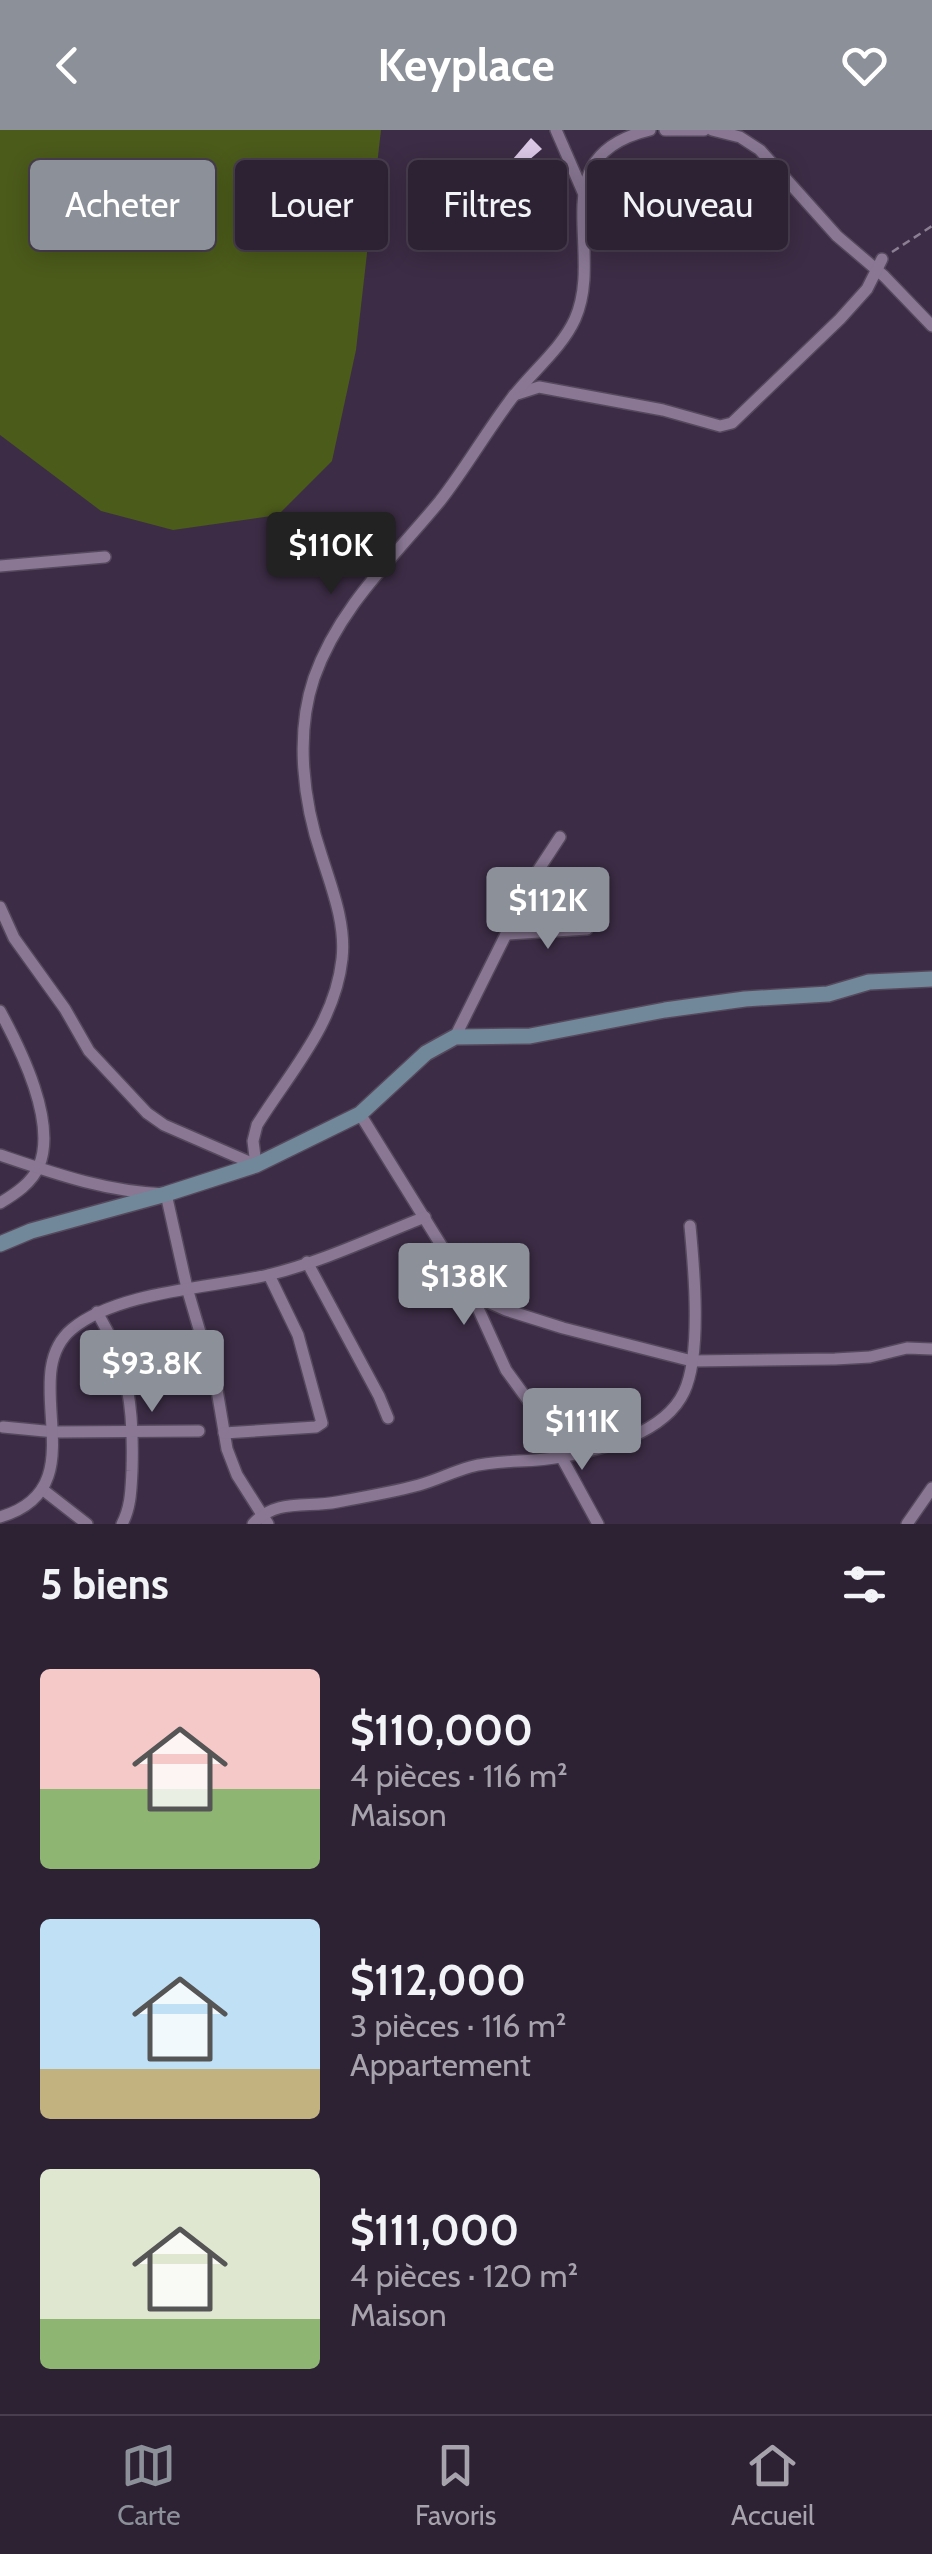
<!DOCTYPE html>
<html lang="fr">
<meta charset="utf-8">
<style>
body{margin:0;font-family:Cabin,sans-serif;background:#392e40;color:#f1f3f6;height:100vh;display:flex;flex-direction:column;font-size:38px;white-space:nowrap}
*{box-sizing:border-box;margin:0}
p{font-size:32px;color:#a7a3ac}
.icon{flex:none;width:55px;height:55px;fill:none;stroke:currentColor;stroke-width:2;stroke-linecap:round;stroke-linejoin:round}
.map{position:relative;height:1394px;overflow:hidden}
.details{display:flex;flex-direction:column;background:#2d2134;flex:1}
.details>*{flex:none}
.hud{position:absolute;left:30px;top:30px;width:872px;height:90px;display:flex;gap:20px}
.price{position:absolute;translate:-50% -85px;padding:0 22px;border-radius:10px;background:#8c9099;color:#fff;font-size:32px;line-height:65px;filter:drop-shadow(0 2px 5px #0008)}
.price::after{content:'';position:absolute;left:50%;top:60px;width:30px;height:22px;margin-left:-15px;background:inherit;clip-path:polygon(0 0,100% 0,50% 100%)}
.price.selected{background:#222;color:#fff}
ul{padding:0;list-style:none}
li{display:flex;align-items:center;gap:30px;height:250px;padding:0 40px}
li span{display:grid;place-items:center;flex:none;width:280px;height:200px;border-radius:10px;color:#555}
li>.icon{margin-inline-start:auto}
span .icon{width:120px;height:120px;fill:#fffc;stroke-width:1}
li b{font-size:42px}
h2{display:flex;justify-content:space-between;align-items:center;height:120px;padding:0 40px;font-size:42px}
.pill{padding:0 35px;border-radius:10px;background:#2d2134;box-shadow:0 5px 25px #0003,0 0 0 2px #483e4f;font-size:35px;line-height:90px}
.pill.selected{background:#8c9099;color:#fff}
header{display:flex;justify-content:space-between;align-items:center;height:130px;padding:0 40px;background:#8c9099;color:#fff;font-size:45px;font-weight:700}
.tabs{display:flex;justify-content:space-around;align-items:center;height:140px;border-top:2px solid #483e4f;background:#2d2134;font-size:28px;color:#a7a3ac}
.tabs a{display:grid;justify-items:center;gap:5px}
.tabs .selected{color:#8c9099}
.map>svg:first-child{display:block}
.green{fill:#4b5b1a}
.building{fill:#dbc8e7}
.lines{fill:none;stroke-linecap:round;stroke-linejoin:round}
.street-casing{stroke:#56495d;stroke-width:14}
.secondary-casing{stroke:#56495d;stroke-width:18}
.path{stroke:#8b7f93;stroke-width:2.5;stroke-dasharray:8 5;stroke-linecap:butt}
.street{stroke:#897793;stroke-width:11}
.secondary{stroke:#708899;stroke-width:15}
</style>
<header><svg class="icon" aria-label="back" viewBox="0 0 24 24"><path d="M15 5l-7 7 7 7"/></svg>Keyplace<svg class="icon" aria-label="heart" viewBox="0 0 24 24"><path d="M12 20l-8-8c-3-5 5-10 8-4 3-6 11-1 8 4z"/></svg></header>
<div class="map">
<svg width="932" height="1394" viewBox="0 0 932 1394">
<rect width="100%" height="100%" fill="#3c2c45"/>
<path class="green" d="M0,0H381L356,220L332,331L278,385L173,400L101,381L0,305Z"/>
<path class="building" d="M531,8L542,19L522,36L513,29Z"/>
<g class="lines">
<defs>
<g id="street">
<path d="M556,0L583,62"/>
<path d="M665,0H704"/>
<path d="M712,0L740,7L760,20L837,106L884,146L932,196"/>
<path d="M514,265L539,257L663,280L720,296L732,293L840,189L867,159L882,129"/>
<path d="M0,436L105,427"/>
<path d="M0,777L14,808L65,879L89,921L147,983L164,995L256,1035"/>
<path d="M506,804L587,799"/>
<path d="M0,881C21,920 57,992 39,1036C32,1053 15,1064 0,1073"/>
<path d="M455,907L537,742L560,707"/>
<path d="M360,984L472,1165L506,1240L538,1284L598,1394"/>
<path d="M0,1025C56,1044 107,1062 166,1064L187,1158L217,1260L227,1319L237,1345L268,1394"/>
<path d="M256,1035L253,1011L257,995C290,942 335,894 342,829C346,794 332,759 322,727C303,672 295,604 314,548C339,477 393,428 440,371C465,339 485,304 509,272C528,245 561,220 575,189C606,119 540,26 650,0"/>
<path d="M307,1132L379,1266L388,1288"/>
<path d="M472,1165L506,1180L563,1198L692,1231L835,1229L870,1227L907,1218L932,1219"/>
<path d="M97,1182C129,1236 134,1279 132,1341C131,1359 131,1377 122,1394"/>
<path d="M3,1297L55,1302L199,1301"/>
<path d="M224,1303L316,1297L322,1293L298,1205L269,1145"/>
<path d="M42,1359L87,1394"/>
<path d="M0,1387C101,1358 14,1247 72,1199C118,1161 211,1158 268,1145C322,1132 374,1107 425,1087"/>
<path d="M253,1394C276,1368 307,1378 337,1372C365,1367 393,1362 419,1355C437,1350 452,1342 470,1337C499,1329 531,1333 560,1327C601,1320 665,1303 684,1262C702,1224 694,1138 690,1096"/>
<path d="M907,1394L932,1358"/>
</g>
<path id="secondary" d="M0,1114L31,1101L166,1064L256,1035L360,984L426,923L455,907L530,906L665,880L745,869L828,864L869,852L932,849"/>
</defs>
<use href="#street" class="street-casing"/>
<use href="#secondary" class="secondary-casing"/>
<path class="path" d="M892,122L932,96"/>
<use href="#street" class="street"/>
<use href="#secondary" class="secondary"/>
</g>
</svg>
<b class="price selected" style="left:331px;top:467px">$110K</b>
<b class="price" style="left:548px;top:822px">$112K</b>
<b class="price" style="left:464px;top:1198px">$138K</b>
<b class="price" style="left:152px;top:1285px">$93.8K</b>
<b class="price" style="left:582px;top:1343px">$111K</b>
<div class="hud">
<a class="pill selected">Acheter</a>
<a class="pill">Louer</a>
<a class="pill">Filtres</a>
<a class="pill">Nouveau</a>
</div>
</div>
<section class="details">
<h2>5 biens<svg class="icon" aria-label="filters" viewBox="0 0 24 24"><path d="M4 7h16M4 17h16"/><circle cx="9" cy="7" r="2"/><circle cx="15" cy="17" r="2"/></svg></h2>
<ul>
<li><span style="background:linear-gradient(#f6c9c9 60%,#8fb573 0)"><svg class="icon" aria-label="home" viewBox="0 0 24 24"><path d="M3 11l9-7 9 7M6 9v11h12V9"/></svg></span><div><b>$110,000</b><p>4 pièces · 116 m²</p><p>Maison</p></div></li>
<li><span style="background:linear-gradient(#bfe0f5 75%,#c2b280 0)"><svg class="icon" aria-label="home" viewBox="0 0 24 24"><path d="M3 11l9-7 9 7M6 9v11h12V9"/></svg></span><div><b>$112,000</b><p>3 pièces · 116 m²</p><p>Appartement</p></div></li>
<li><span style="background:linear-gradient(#dfe7d0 75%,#8fb573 0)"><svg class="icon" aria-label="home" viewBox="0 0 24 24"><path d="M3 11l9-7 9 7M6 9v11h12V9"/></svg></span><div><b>$111,000</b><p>4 pièces · 120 m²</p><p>Maison</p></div></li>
</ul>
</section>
<nav class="tabs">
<a class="selected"><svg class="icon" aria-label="map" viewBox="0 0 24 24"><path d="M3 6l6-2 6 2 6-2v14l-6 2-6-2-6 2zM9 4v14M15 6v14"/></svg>Carte</a>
<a><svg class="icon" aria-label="saved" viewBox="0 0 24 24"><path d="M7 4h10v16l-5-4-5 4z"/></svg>Favoris</a>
<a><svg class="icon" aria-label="home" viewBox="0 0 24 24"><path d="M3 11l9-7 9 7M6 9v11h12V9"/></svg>Accueil</a>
</nav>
